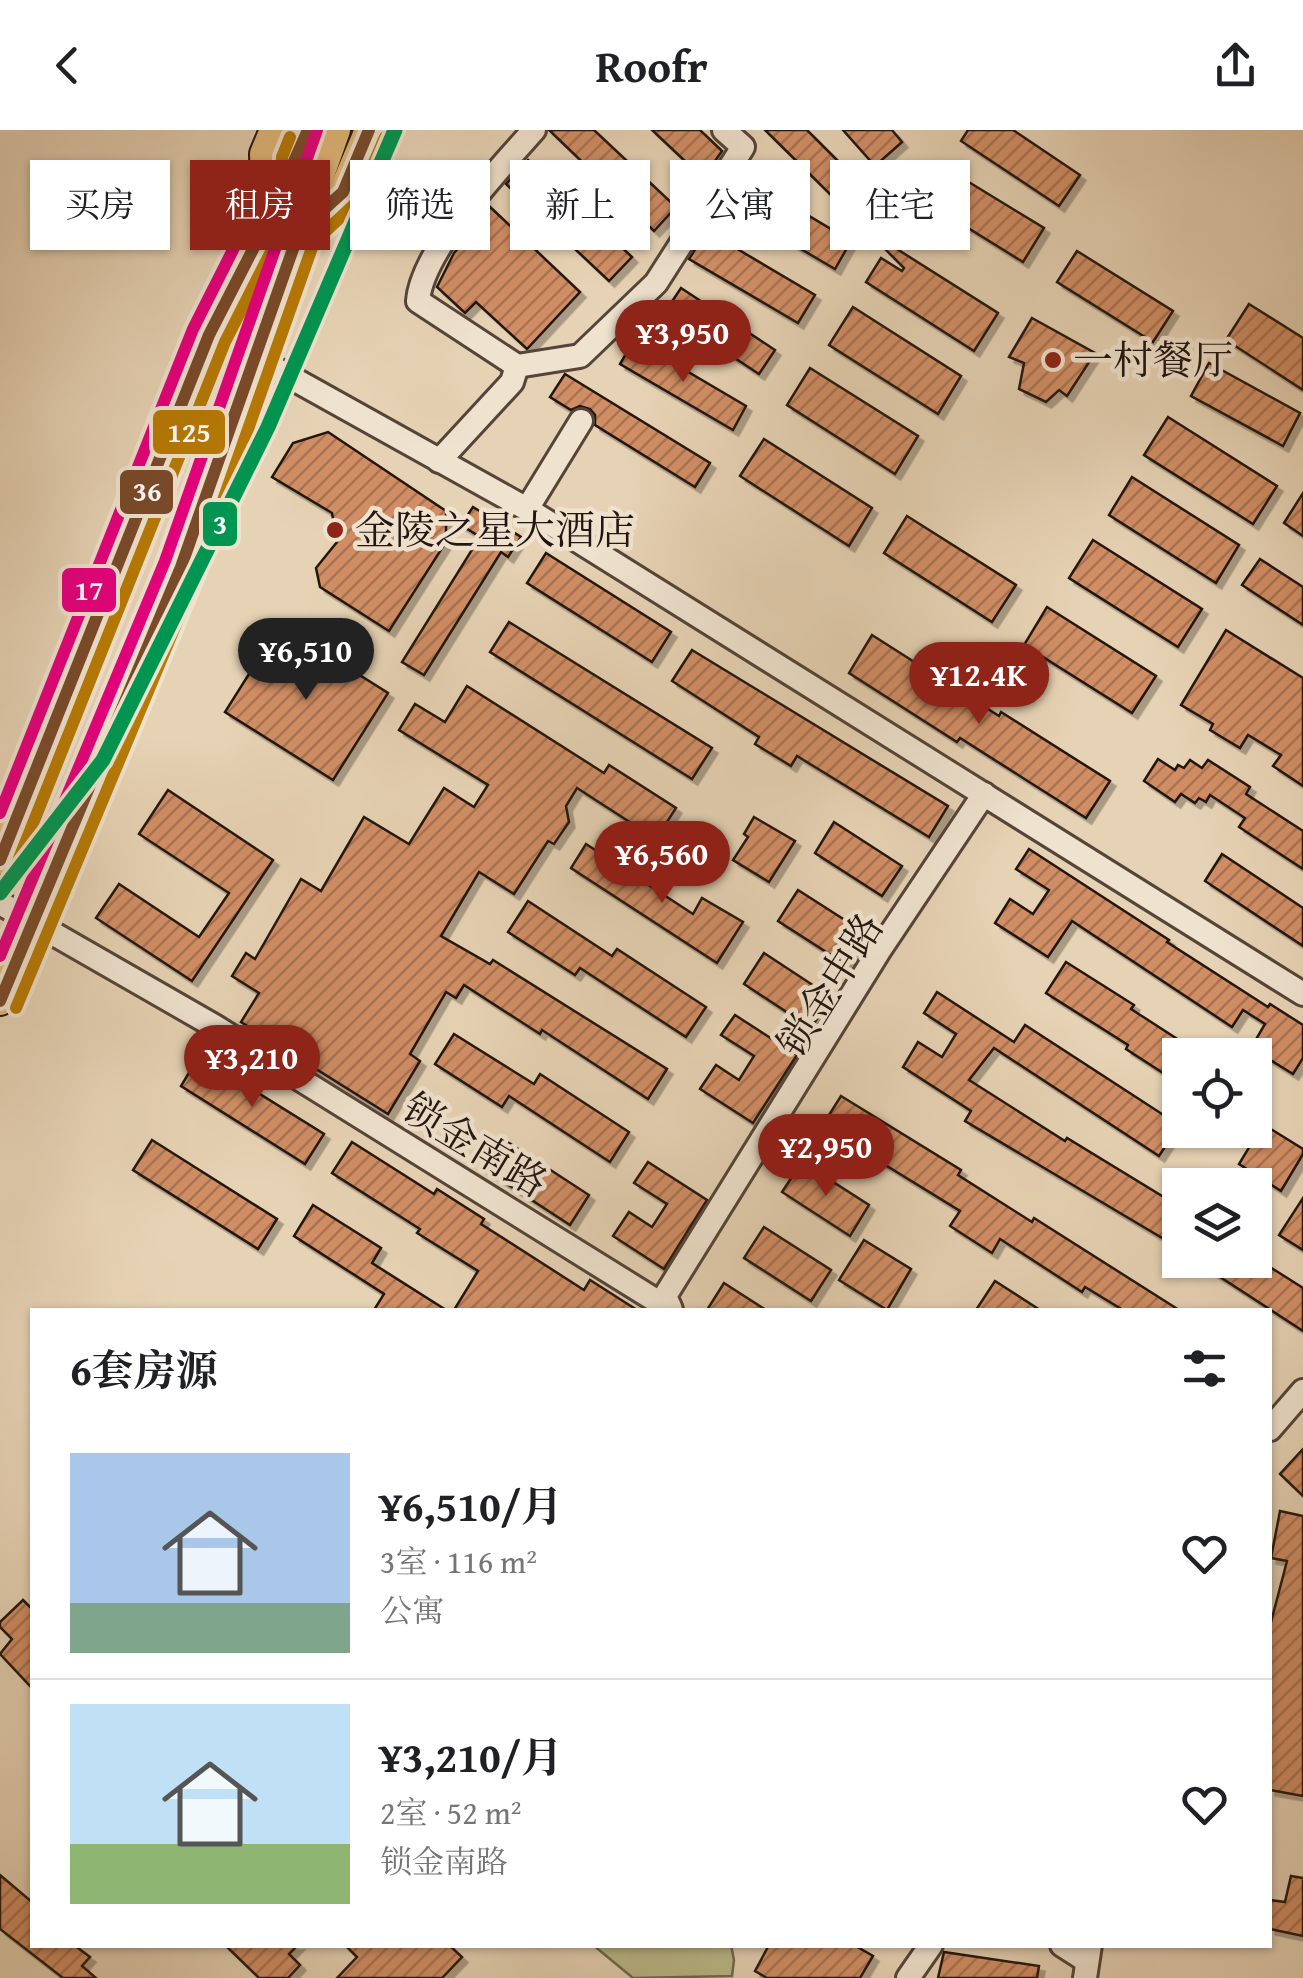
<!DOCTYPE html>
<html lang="zh">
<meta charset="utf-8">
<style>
body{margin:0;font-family:"Gentium Book Plus","Noto Serif SC",serif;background:#f6f6f6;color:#202124;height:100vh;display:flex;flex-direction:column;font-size:38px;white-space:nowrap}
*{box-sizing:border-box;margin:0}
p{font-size:32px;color:#757577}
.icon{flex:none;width:55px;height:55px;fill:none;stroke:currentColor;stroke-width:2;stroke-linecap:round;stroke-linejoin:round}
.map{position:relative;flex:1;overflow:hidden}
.sheet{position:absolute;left:30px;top:1178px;width:1242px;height:640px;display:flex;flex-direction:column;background:#fff;border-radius:0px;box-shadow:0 2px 8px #0004}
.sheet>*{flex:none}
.guide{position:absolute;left:30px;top:30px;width:1245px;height:90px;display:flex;gap:20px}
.controls{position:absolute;left:1162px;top:908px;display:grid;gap:20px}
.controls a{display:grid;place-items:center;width:110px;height:110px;border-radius:0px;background:#fff;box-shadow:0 2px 8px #0004;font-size:50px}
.price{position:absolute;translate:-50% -85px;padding:0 22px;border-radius:35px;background:#8f2418;color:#fff;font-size:32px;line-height:65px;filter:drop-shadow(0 2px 5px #0008)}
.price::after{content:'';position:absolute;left:50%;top:60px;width:30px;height:22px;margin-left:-15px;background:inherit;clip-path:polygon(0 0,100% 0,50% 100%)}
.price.selected{background:#222;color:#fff}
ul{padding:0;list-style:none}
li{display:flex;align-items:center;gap:30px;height:250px;padding:0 40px}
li+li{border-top:2px solid #e0e0e0}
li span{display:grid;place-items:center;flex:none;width:280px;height:200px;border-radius:0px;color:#555}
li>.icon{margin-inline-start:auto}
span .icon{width:120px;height:120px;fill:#fffc;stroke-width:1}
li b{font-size:42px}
h2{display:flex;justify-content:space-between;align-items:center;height:120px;padding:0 40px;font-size:42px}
.pill{padding:0 35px;border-radius:0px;background:#fff;box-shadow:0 2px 8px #0004;font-size:35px;line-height:90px}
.pill.selected{background:#8f2418;color:#fff}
header{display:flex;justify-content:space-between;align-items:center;height:130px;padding:0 40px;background:#fff;font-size:45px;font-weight:700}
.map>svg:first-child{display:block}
.pitch{fill:#bbba89;stroke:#6f684c;stroke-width:2.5}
.building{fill:url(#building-hatch);stroke:#231510;stroke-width:2.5;filter:url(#shadow)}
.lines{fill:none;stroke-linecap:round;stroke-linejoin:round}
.minor-casing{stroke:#544439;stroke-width:28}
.major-casing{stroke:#231510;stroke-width:32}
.minor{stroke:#efe2ce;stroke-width:22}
.major{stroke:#e3b97a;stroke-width:28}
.bus-1-casing{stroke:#efe2ce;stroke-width:20}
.bus-2-casing{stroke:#efe2ce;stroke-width:20}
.bus-3-casing{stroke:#efe2ce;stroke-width:20}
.bus-1{stroke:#7a4b2a;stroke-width:12}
.bus-2{stroke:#b77a05;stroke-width:12}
.bus-3{stroke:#e5007d;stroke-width:12}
.metro-1-casing{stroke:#efe2ce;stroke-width:22}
.metro-1{stroke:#009651;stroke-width:15}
.poi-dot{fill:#8f2418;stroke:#efe2ce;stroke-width:4}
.labels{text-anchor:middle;stroke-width:9;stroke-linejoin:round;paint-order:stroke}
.poi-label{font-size:40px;fill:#231510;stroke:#efe2ce;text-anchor:start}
.street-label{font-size:40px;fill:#231510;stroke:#efe2ce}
.line-badge{stroke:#efe2ce;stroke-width:4}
.badge-label{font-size:28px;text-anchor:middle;font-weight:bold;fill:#fff}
</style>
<header><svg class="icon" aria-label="back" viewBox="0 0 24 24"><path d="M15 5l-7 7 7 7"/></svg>Roofr<svg class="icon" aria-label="share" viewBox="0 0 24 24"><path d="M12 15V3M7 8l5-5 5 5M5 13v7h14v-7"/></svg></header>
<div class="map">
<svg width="1303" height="1848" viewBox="0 0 1303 1848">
<defs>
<pattern id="building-hatch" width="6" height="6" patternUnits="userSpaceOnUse" patternTransform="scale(2.5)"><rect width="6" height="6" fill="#d18e65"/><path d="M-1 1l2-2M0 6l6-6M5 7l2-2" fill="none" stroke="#a97352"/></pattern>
<filter id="shadow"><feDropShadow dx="5.5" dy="5.5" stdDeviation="0" flood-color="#0004"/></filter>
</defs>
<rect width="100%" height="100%" fill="#e6d2b4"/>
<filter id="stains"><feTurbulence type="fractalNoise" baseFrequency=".002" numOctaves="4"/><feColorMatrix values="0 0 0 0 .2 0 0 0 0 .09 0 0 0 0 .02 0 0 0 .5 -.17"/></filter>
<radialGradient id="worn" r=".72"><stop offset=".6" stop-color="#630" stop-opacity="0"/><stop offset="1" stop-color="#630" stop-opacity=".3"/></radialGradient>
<path class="pitch" d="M593,1815H731L734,1830L732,1846L633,1848Z"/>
<g class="building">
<path d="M549,0H594L676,77L654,101Z"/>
<path d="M652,0H700L722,21L703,48Z"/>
<path d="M765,0H807L859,52L839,73Z"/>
<path d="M843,0H892L902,12L875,36Z"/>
<path d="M968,0H1013L1080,45L1059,76L961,11Z"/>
<path d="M528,30L632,127L609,151L506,54Z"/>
<path d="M936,32L1044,98L1023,132L947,85L940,96L909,76Z"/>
<path d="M742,46L851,111L835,139L724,74Z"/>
<path d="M488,75L580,162L527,219L476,172L465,183L437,157L454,123L472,103L469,100Z"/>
<path d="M707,101L815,165L798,193L689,129Z"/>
<path d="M889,114L998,183L974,221L866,152L881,128L902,141L904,138L885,119Z"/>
<path d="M1077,121L1173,181L1153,212L1057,152Z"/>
<path d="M681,158L775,220L759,244L665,182Z"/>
<path d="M1249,174L1303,208V260L1226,210Z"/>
<path d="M853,177L961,246L938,284L829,215Z"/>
<path d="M1032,188L1095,223L1067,266L1059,260L1046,272L1019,259L1024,233L1009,227Z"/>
<path d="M634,210L746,276L733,300L620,234Z"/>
<path d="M1209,233L1300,283L1283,316L1191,266Z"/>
<path d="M810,238L918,306L895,344L787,275Z"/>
<path d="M565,244L710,333L695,357L595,295V285L590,279L580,276L571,280L550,267Z"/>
<path d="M1168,287L1277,356L1253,394L1144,325Z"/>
<path d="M328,302L446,381V412L389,501L320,457L316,438L337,412L332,383L272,347L293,313Z"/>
<path d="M764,309L872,378L849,416L740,346Z"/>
<path d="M1132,347L1239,415L1216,453L1109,385Z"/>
<path d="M1303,363V406L1284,393Z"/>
<path d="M473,377L521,407L508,427L501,422L424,545L402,532L480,407L461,395Z"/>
<path d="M907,386L1016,455L992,492L884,423Z"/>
<path d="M1093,410L1202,479L1178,517L1069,448Z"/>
<path d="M546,423L671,502L652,532L527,453Z"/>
<path d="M1260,429L1303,457V495L1242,455Z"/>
<path d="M1047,477L1156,546L1132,583L1024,515Z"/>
<path d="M509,492L712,618L692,649L490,522Z"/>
<path d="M280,495L388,563L333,650L225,582Z"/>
<path d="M1226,500L1303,548V656L1273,636L1281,625L1248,605L1240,618L1210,600L1213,594L1181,575Z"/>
<path d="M872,505L999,586L1001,582L1110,651L1086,688L960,608L957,612L849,543Z"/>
<path d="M692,520L948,676L929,707L797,626L791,636L755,614L759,607L672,551Z"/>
<path d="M467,556L604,643L609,635L676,678L656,709L577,658L566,676L569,692L554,714L548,711L514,764L479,742L441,806L490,834L493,830L667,939L648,969L542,900L540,904L464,855L456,868L446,862L410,924L420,931L388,984L241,892L259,863L232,846L246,823L255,829L301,749L321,761L364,687L409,714L444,658L474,677L488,655L399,600L415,574L445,592Z"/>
<path d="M1158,629L1175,640L1178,635L1184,638L1190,630L1202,638L1208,630L1250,657L1246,664L1303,701V739L1239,697L1245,688L1210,665L1206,672L1199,668L1195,673L1181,664L1175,672L1144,651Z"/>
<path d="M168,660L273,730L192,851L96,788L119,754L199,807L229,763L139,704Z"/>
<path d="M754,687L795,711L769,752L733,730L748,707L744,704Z"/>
<path d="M834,692L902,736L882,766L815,723Z"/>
<path d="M586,714L693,784L702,768L743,792L717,833L571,738Z"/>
<path d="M1029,719L1169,810L1167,812L1268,877L1270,874L1303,895V928L1293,944L1251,918L1265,894L1243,880L1232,897L1072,791L1048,827L995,793L1010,769L1033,784L1049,760L1016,739Z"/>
<path d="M1222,724L1303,778V816L1205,751Z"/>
<path d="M798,760L865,803L845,834L778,791Z"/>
<path d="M528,771L612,826L617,819L706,877L686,907L580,838L575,845L508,802Z"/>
<path d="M764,823L831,867L811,898L744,854Z"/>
<path d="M1066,832L1134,875L1131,879L1202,925H1180V954L1126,919L1128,915L1046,863Z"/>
<path d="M937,862L1014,912L1025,895L1179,995L1159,1026L994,918L969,950L1065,1011L1067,1008L1180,1077V1093L1169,1112L965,991L971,981L903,937L918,912L942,927L956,904L924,883Z"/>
<path d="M735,885L797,925L753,993L700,959L716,935L739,950L754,926L721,905Z"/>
<path d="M454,904L534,954L540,944L629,1002L610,1032L509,966L502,977L435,934Z"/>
<path d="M199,926L324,1004L305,1034L181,956Z"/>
<path d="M841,966L961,1040L958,1045L1032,1092L1034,1088L1179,1180H1123L1085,1157L1082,1162L1000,1109L992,1123L950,1096L960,1081L822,996Z"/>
<path d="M1258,991L1303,1019V1024L1281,1061L1239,1034L1253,1011L1248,1008Z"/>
<path d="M500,1007L589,1065L570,1095L481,1037Z"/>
<path d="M152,1010L277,1089L258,1119L133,1040Z"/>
<path d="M352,1012L434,1064L437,1059L484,1089L481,1094L584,1160L590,1150L637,1180H454L478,1141L417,1103L420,1099L332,1043Z"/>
<path d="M648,1032L707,1070L664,1139L613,1106L629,1082L652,1097L667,1074L634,1053Z"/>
<path d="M802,1032L869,1075L850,1106L782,1062Z"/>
<path d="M1303,1068V1120L1279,1105Z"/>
<path d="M313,1075L381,1118L372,1133L446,1180H374L384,1164L294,1106Z"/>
<path d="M764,1097L831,1140L811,1171L744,1128Z"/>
<path d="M864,1110L911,1139L887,1180L839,1150Z"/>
<path d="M1194,1130H1234L1255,1143L1262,1132L1303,1158V1201Z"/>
<path d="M995,1151L1040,1180H976Z"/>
<path d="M724,1153L766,1180H707Z"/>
<path d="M1303,1319V1366L1280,1344Z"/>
<path d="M1280,1381L1303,1386V1666L1270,1660V1496L1287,1431L1271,1428Z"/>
<path d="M23,1470L32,1479V1558L0,1524L12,1509L0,1497V1492Z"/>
<path d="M0,1745L32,1772V1815H74L90,1827L82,1836L96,1848H63L0,1799Z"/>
<path d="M1291,1746L1303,1748V1806L1270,1799V1770L1285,1772Z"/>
<path d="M225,1815H298L289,1824L300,1835L288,1848H259Z"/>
<path d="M345,1815H449L462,1827L442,1848H337L357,1827Z"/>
<path d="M769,1815H854L873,1826L860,1848H767L755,1841Z"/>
<path d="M944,1822L1039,1836L1037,1848H938Z"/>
</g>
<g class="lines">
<defs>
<g id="minor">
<path d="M209,205L256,228L527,379L1303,864"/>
<path d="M517,236L580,226L656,153L743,17L724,0"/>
<path d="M439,331L512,252L517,236L418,171C422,120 499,39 534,0"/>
<path d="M527,379L581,291"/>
<path d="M0,773L216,897L671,1180"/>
<path d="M670,1177L665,1166L879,821L984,664"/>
<path d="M1270,1299L1303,1261"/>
<path d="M1062,1815L1087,1831"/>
<path d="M908,1848L931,1815"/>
<path d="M1085,1848L1090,1815"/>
</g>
<g id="major">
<path d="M266,87L264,24L274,0"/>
<path d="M304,98L343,62L369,0"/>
<path d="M0,730L209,205L266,94L308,0"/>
<path d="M0,871L181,437L336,0"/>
</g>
</defs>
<use href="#minor" class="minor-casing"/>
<use href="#major" class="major-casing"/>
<use href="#minor" class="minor"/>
<use href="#major" class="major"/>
<defs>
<g id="bus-1">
<path d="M0,730L209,205L266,94L308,0"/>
<path d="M0,871L181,437L299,102L343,62L369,0"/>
</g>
<g id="bus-2">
<path d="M16,736L225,212L282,100V27L290,7"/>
<path d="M16,878L197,444L314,112L357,72L385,7"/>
</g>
<g id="bus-3">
<path d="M0,683L193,199L242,102"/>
<path d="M0,826L165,431L317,0"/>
</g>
</defs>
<use href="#bus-1" class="bus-1-casing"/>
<use href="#bus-2" class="bus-2-casing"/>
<use href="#bus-3" class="bus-3-casing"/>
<use href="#bus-1" class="bus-1"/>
<use href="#bus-2" class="bus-2"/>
<use href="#bus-3" class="bus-3"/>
<defs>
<path id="metro-1" d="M0,763L103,630L268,297L395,0"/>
</defs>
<use href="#metro-1" class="metro-1-casing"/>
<use href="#metro-1" class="metro-1"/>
</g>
<g class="poi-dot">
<circle cx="1053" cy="230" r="10"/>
<circle cx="335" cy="400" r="10"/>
</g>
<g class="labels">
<g class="poi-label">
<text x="1073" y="244">一村餐厅</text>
<text x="355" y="414">金陵之星大酒店</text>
</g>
<g class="street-label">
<text transform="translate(830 855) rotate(-58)" y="14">锁金中路</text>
<text transform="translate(475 1015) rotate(31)" y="14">锁金南路</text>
</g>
</g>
<g class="line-badge">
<rect x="151" y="278" width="76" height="48" rx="10" fill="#b77a05"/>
<rect x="118" y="338" width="57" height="48" rx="10" fill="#7a4b2a"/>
<rect x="201" y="370" width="38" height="48" rx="10" fill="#009651"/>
<rect x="60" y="436" width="58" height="48" rx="10" fill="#e5007d"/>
</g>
<g class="badge-label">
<text x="189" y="312">125</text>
<text x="147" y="371">36</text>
<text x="220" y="404">3</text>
<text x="89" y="470">17</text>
</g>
<rect width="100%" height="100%" filter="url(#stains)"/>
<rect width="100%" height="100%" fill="url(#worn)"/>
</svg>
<div class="controls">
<a><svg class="icon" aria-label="locate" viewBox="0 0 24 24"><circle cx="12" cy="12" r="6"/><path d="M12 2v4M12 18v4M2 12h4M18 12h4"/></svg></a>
<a><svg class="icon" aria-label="layers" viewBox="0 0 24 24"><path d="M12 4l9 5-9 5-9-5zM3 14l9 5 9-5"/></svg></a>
</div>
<b class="price" style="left:683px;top:255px">¥3,950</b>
<b class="price selected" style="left:306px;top:573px">¥6,510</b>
<b class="price" style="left:979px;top:597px">¥12.4K</b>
<b class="price" style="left:662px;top:776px">¥6,560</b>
<b class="price" style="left:252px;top:980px">¥3,210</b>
<b class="price" style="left:826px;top:1069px">¥2,950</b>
<div class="guide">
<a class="pill">买房</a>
<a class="pill selected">租房</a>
<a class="pill">筛选</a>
<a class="pill">新上</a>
<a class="pill">公寓</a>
<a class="pill">住宅</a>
</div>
<section class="sheet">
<h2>6套房源<svg class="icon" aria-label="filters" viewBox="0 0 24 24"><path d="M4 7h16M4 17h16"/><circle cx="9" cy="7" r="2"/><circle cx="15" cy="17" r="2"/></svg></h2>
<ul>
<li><span style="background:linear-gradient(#a9c7e8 75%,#7fa58c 0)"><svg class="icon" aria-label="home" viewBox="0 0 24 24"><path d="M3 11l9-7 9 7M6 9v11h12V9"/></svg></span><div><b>¥6,510/月</b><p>3室 · 116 m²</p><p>公寓</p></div><svg class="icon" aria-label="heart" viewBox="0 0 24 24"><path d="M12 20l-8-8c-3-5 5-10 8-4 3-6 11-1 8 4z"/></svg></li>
<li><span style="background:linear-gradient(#bfe0f5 70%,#8fb573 0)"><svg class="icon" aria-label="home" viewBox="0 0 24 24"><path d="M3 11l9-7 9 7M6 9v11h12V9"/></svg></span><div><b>¥3,210/月</b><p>2室 · 52 m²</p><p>锁金南路</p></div><svg class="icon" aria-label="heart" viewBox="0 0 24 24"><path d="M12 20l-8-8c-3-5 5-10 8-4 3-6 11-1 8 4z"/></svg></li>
</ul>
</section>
</div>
